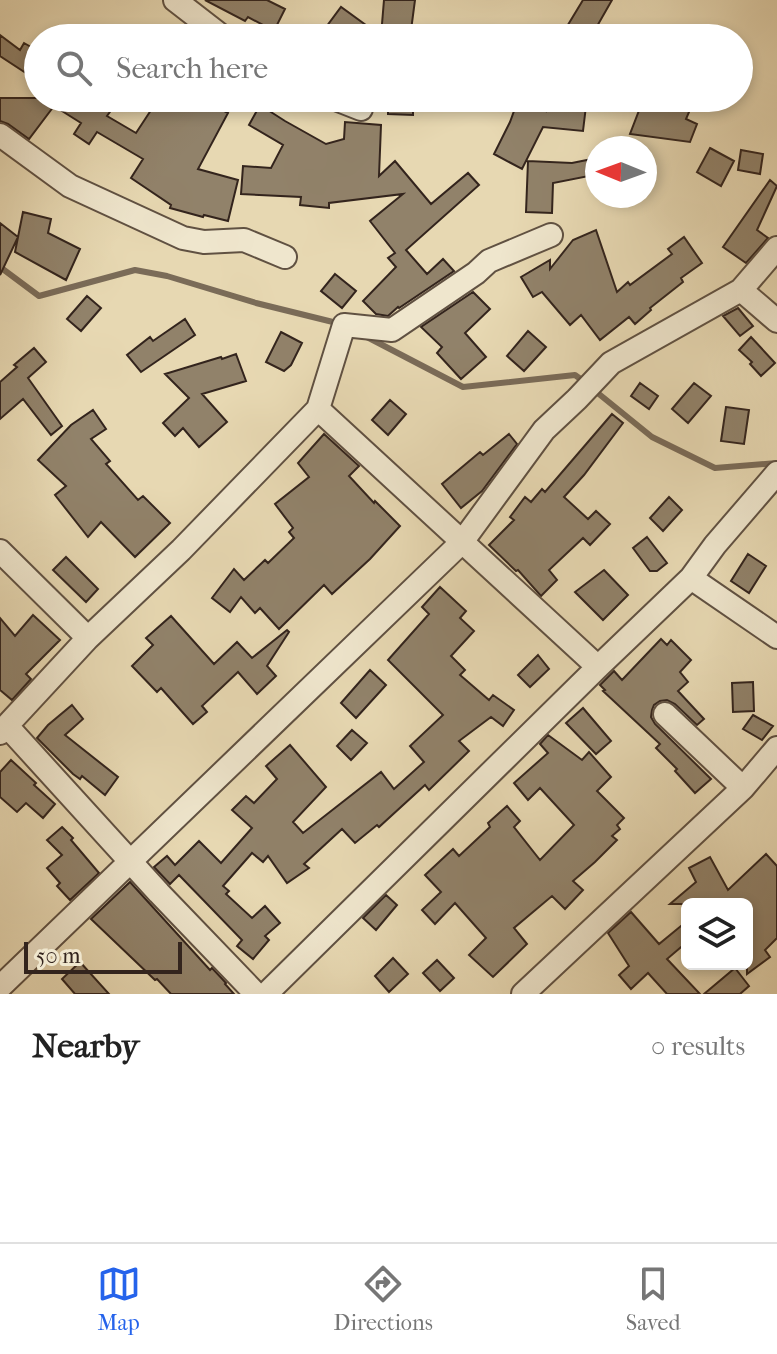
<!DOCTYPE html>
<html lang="en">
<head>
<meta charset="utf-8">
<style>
  :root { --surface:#fff; --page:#f2f2f2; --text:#222; --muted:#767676; --line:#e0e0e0; --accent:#2563eb }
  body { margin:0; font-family:"IM FELL French Canon",serif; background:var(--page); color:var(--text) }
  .controls { position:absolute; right:24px; bottom:24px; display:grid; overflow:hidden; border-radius:12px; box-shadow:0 4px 12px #0003 }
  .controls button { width:72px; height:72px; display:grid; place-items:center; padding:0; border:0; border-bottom:2px solid var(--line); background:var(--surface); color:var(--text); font:40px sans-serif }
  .compass { position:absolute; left:585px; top:136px; width:72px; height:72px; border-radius:50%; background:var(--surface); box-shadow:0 4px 12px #0003; rotate:271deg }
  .scale { position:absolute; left:24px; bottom:20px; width:158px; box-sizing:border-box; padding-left:8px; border:4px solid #33241d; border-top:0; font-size:22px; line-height:28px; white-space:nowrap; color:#33241d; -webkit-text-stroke:6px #efe6cd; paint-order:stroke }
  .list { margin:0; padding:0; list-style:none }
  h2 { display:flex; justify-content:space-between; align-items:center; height:104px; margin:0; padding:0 32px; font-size:34px }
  h2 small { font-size:26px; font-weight:400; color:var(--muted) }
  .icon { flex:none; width:44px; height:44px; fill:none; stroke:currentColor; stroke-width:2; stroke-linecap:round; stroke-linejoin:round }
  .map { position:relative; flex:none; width:777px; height:994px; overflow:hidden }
  .search { position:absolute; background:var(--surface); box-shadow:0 4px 12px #0003; left:24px; right:24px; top:24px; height:88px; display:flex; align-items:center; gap:20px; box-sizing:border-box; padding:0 28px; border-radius:44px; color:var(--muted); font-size:30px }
  .sheet { height:248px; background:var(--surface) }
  nav { display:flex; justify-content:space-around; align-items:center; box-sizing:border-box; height:112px; border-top:2px solid var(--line); background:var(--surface); font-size:22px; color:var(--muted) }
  nav a { display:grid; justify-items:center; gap:4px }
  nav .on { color:var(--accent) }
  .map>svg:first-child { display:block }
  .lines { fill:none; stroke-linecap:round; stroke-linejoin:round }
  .stream { stroke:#7a6b58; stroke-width:6 }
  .building { fill:#91826a; stroke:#33241d; stroke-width:2 }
  .minor-casing { stroke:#605142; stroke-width:26 }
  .minor { stroke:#efe6cd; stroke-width:22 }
</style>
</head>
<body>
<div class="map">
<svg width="777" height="994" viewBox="0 0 777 994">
  <rect width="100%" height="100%" fill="#e7d8b2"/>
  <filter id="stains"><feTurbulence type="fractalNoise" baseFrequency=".0025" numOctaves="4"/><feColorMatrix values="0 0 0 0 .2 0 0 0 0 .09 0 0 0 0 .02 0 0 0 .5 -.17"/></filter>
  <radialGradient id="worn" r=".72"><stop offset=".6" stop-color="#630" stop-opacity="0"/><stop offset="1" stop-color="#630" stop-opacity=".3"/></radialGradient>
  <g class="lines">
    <path class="stream" d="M0 267 39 296 135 270 167 276 256 303 341 324
      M365 336 463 387 575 375 586 383
      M594 390 652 437 715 468 777 463"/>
  </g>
  <path class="building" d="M205 0H267L285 9 274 31 248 17 245 21Z
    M384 0H415L410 38H318L341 7 381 36Z
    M583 0H612L596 28 595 38H560Z
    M0 35 20 50 24 43 38 51V81L0 56Z
    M0 98H97L112 109 107 116 136 133 159 98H200L228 113 198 169 238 180 228 221 204 215 203 217 170 208 171 205 131 178 143 159 97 132 89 144 74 134 81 123 54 106 29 139 8 124 0 121Z
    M388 98H413V115L388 114Z
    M654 98H695L686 119 697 124 690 142 630 134 640 108 648 110Z
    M518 100 546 111 547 102 586 106 583 131 543 127 522 169 494 154 510 122Z
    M260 105 285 121 326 144 344 139 345 122 381 125 379 176 395 161 431 204 468 173 479 185 406 250 427 274 443 259 454 271 399 308 398 307 388 316 376 314 363 301 396 267 388 258 395 253 370 221 403 194 329 203V208L300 205 301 197 241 194 243 166 271 168 283 145 249 125Z
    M710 148 734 161 721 186 697 172Z
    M741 150 763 154 760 174 738 170Z
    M592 159 594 175 553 183 552 213 526 212 528 161 572 163Z
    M770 180 777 186 757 230 768 238 746 263 723 247Z
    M23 212 51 219 48 233 80 249 66 280 15 252Z
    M0 223 18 237 0 275Z
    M596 230 617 292 628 282 630 285 672 254 668 249 684 237 702 263 681 278 683 282 650 308 651 310 635 324 629 317 600 340 581 315 570 325 542 292 533 297 521 277 550 260V269L573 240Z
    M335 274 356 291 342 308 321 291Z
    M473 292 490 309 465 333 486 357 461 379 437 353 442 347 421 327Z
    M87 296 101 308 81 331 67 319Z
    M738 308 753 326 740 336 723 316Z
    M185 319 195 335 141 372 127 355 150 337 153 341Z
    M528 331 546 347 524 371 507 356Z
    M281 332 302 343 291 365 284 371 266 362Z
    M751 337 775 363 761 376 750 364 752 362 739 350Z
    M34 348 46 362 28 378 62 426 51 435 23 399 0 419V382L17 367 14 365Z
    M236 354 246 381 202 394 227 422 199 447 183 428 175 436 163 423 189 398 165 374 221 357 222 359Z
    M640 383 658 396 649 409 631 396Z
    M694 383 711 396 688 423 672 409Z
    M390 400 406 414 388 435 372 420Z
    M726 407 749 410 744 444 721 441Z
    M93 410 106 429 91 439 110 461 106 464 138 500 143 496 170 523 135 557 101 522 88 537 55 495 66 486 38 460 71 425Z
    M612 414 623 423 584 475 564 497 588 519 596 511 610 524 590 545 583 538 549 570 557 580 541 596 518 570 516 571 489 545 514 520 510 517 525 497 531 502 542 489 545 492Z
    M324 434 359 466 349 476 374 503 375 501 400 526 370 559 332 594 324 585 279 629 260 608 255 613 241 597 230 612 212 598 234 569 244 580 265 560 268 563 294 538 289 532 293 528 275 504 309 477 298 463Z
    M509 434 517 444 482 491 461 508 442 484 480 452 483 455Z
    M669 497 682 510 663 531 650 518Z
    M647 537 667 563 657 571H650L633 548Z
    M748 554 766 566 749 593 731 581Z
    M66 557 98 589 86 602 53 570Z
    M604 570 628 595 603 620 575 592Z
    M440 587 466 611 460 618 474 631 451 656 465 670 460 675 489 700 493 695 514 710 503 726 491 717 459 741 469 751 429 790 425 785 379 827 377 825 355 843 342 829 304 864 309 868 287 883 268 856 263 862 252 853 223 886 229 891 226 894 252 918 265 906 280 923 265 936 269 940 253 959 237 946 242 940 179 875 170 884 154 867 167 856 175 865 199 841 221 863 252 828 232 810 246 796 254 803 277 779 266 766 290 745 326 787 293 822 303 833 381 772 394 789 424 762 410 746 443 715 388 660 429 614 422 607Z
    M33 615 60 640 26 674 31 679 12 700 0 690V618L15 636Z
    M171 616 214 664 237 642 252 658 287 630 289 632 267 666 276 676 257 694 238 672 202 706 207 712 193 724 161 688 157 692 132 666 153 645 146 638Z
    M661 639 667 645 671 640 691 660 680 672 688 682 678 691 704 719 697 725 675 704 667 700 660 701 654 705 652 710 651 717 655 724 711 779 695 793 675 771 677 769 656 748 660 744 603 691 605 690 600 685 614 671 622 680Z
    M538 655 549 669 530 687 518 675Z
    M370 670 386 685 356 718 341 703Z
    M753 682 754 711 733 712 732 683Z
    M72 705 83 719 65 735 118 777 105 795 82 776 80 779 73 774 37 738 48 725Z
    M583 708 611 741 596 754 566 723Z
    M753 715 773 726 762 740 743 729Z
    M352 730 367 743 351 760 337 746Z
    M548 735 582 760 589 752 611 777 597 791 624 818 617 825 620 829 612 836 617 840 595 862 573 881 583 890 565 909 552 896 514 928 527 944 493 977 469 955 486 938 455 903 435 924 422 910 441 892 425 875 453 849 459 856 490 827 488 823 507 806 520 821 514 827 540 860 574 825 540 788 528 800 514 783 548 753 540 744Z
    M11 760 36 783 34 785 55 804 43 818 26 803 17 812 0 797V772Z
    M62 827 73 838 71 840 99 873 70 900 57 886 60 883 47 868 62 855 47 840Z
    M766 854 777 866V938L765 950 770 957 747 974V904H670L696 882 689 868 710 857 728 890Z
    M130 882 210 970 212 968 226 983 225 984 234 994H171L157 979 155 980 91 919Z
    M386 895 397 905 376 930 363 918Z
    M631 912 659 944 687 921V942L667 959 700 994H667L648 973 631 989 619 975 629 966 608 933Z
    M393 958 408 974 389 992 375 976Z
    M437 960 454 978 440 991 423 973Z
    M80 962 109 994H75L62 979Z
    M735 968 749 986 740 994H704Z"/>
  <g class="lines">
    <defs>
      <path id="minor" d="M175 0 224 38
        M333 98 361 109
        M0 135 70 186 183 238 204 242 244 240 285 257
        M741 290 777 321
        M318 409 598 667
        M0 551 88 638
        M691 578 777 637
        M665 714 743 788
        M7 726 159 893 256 994
        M0 733 88 638 181 550 318 409 344 325 392 330 476 273 489 261 551 235
        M0 987 462 542 544 430 577 399 611 363 741 290 777 248
        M266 994 598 667 691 578 715 545 777 473
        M523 994 743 788 777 748"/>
    </defs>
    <use href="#minor" class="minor-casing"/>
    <use href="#minor" class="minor"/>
  </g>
  <rect width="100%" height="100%" filter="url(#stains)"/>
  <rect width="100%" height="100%" fill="url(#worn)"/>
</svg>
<div class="controls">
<button><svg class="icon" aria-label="layers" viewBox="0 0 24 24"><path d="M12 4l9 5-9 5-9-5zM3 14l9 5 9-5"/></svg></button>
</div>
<svg class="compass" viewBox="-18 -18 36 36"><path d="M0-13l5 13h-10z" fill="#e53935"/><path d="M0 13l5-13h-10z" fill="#767676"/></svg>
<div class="scale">50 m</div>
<div class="search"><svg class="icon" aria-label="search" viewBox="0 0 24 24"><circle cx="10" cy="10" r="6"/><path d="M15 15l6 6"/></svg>Search here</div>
</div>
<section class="sheet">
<h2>Nearby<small>0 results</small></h2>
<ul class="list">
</ul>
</section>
<nav>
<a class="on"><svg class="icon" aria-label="map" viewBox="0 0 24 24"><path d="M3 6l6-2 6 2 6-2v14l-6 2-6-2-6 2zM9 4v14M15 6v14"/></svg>Map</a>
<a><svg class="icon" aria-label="directions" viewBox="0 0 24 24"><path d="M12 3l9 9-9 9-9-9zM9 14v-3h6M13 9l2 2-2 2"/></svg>Directions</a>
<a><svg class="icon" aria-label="saved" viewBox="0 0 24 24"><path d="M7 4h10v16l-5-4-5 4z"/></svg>Saved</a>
</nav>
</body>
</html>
